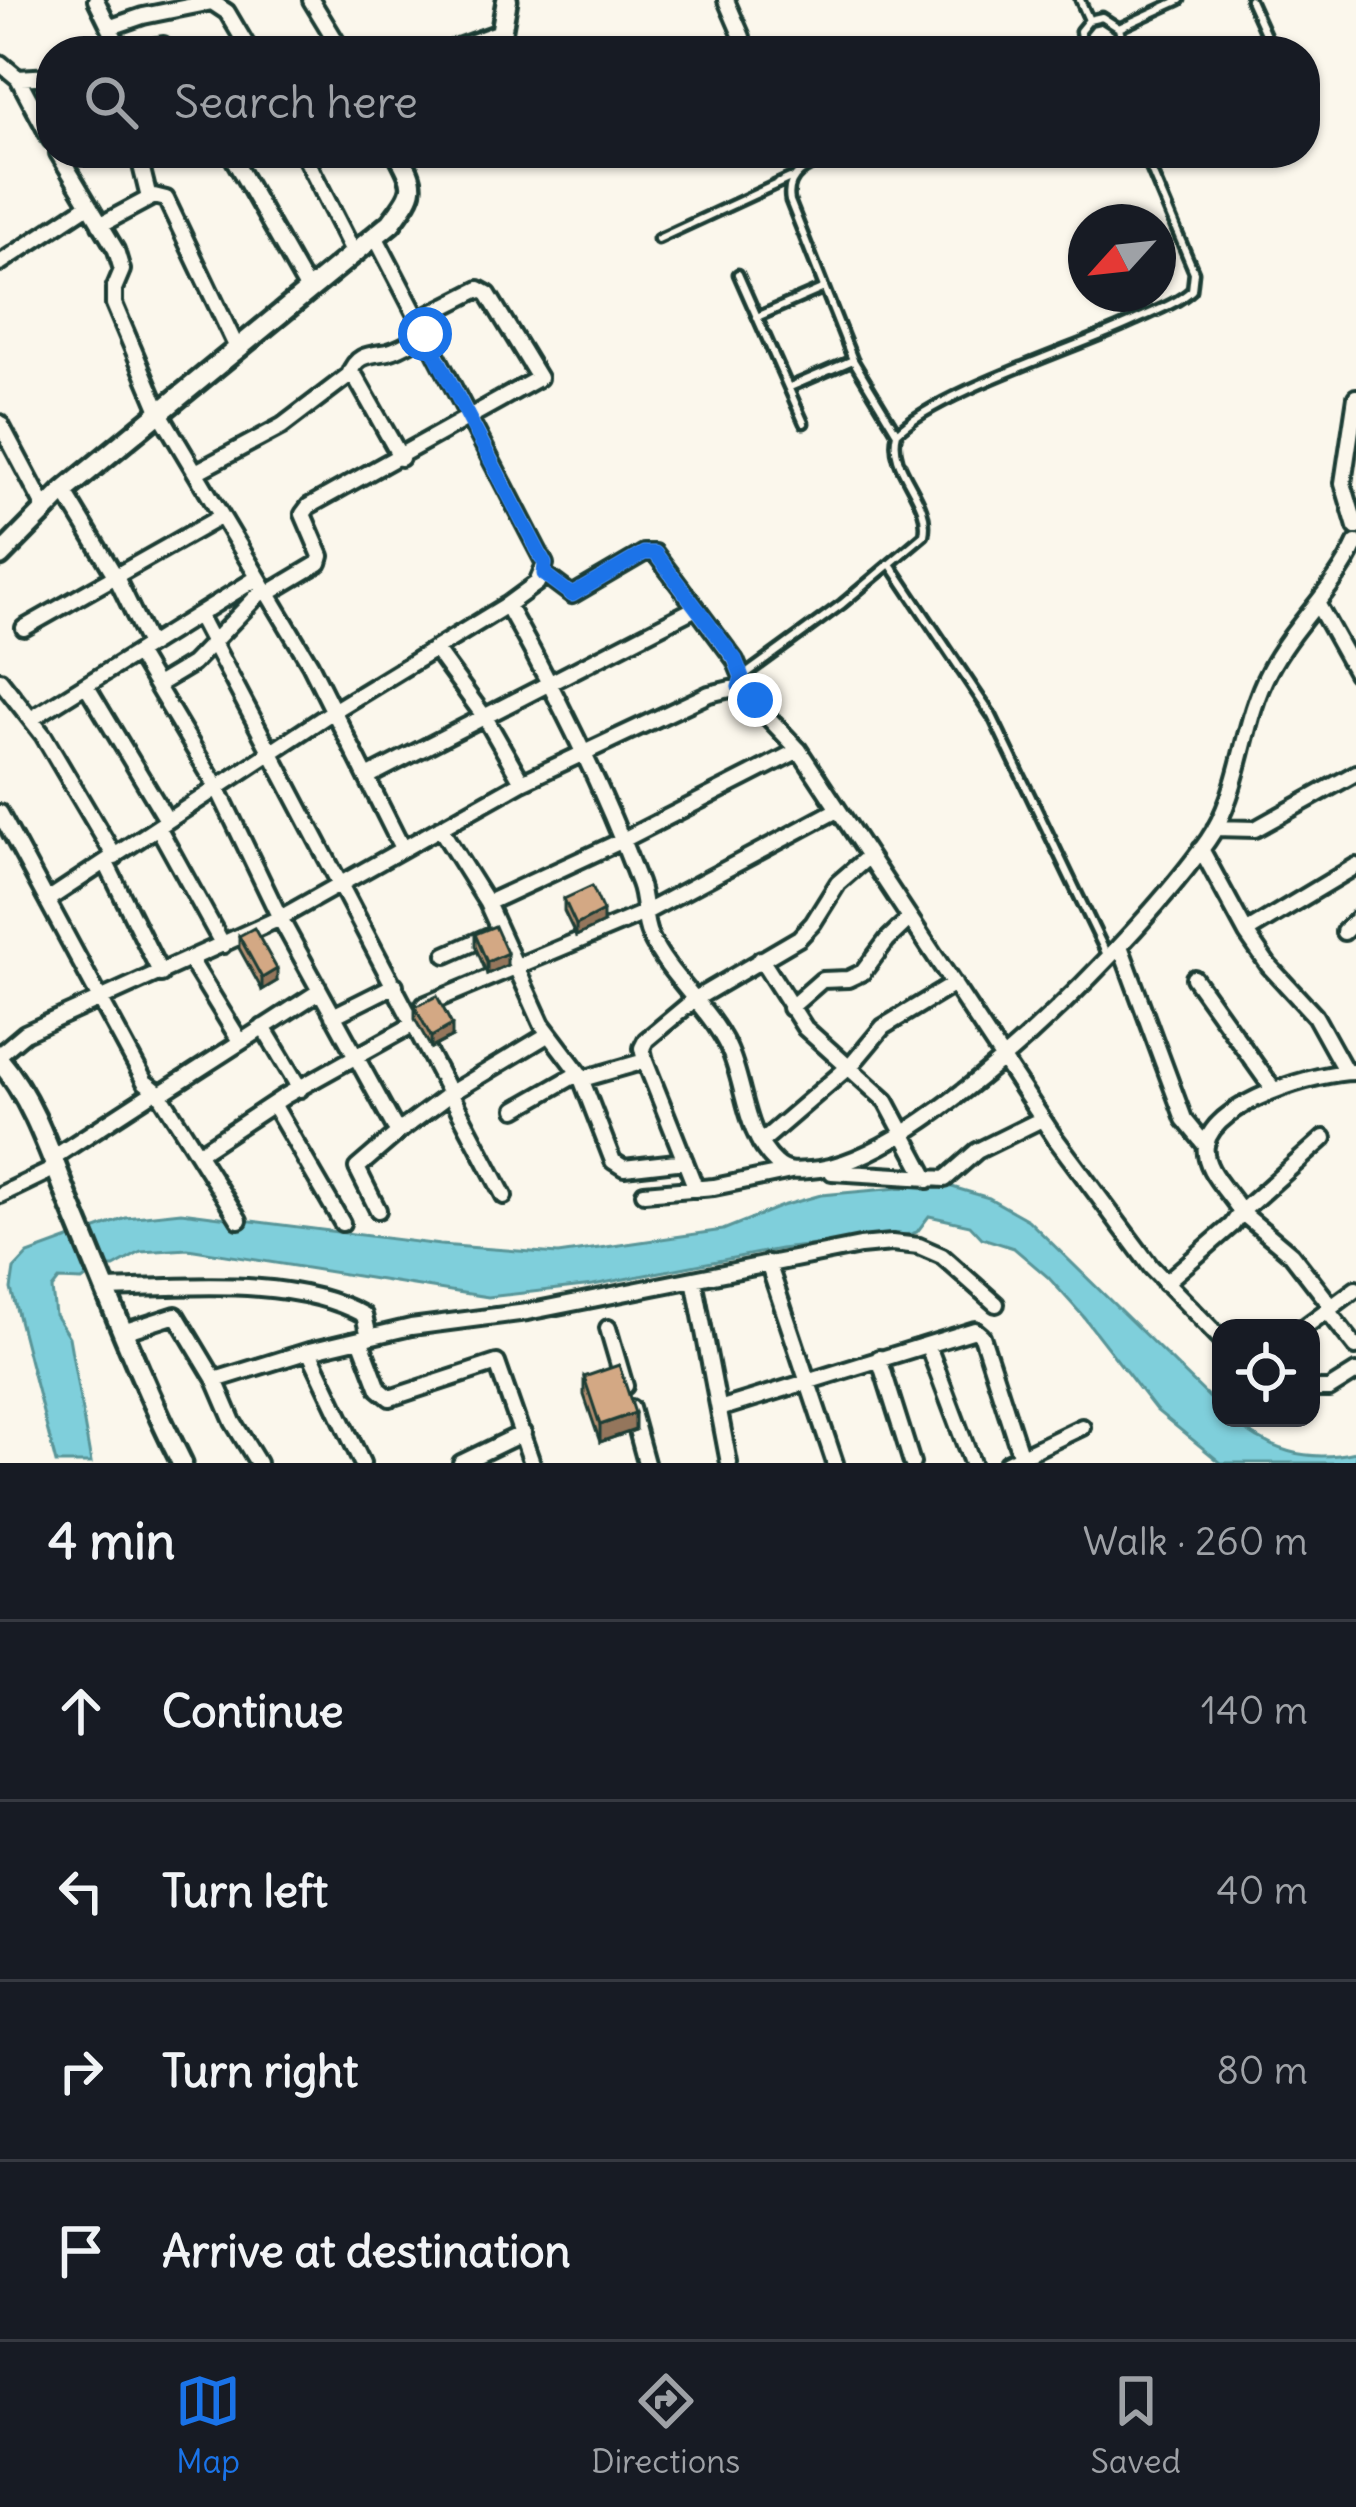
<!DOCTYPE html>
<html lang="en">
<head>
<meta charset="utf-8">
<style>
  :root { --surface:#171b24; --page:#242831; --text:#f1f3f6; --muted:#9ea1a6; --line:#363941; --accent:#1a73e8 }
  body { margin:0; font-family:Delius,sans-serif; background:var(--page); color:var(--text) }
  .controls { position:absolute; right:36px; bottom:36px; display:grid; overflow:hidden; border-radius:24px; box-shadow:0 3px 9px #0004 }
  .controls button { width:108px; height:108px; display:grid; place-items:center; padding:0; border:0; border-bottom:3px solid var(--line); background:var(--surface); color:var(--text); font:60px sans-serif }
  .compass { position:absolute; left:1068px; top:204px; width:108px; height:108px; border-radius:50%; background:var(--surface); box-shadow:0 3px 9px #0004; rotate:243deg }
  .stop { position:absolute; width:36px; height:36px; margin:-27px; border:9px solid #1a73e8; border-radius:50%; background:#fff }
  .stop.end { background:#1a73e8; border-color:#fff; box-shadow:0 3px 12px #0008 }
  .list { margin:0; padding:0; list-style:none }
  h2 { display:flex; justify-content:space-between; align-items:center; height:156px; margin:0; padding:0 48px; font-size:51px }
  h2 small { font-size:39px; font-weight:400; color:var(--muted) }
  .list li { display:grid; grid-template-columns:78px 1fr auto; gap:36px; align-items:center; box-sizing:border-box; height:180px; padding:0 48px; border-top:3px solid var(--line) }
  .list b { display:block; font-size:45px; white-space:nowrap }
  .list em { font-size:39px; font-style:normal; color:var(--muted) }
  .icon { flex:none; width:66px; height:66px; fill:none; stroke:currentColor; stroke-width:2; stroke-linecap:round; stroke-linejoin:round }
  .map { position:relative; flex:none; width:1356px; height:1463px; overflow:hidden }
  .search { position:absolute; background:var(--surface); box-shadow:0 3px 9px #0004; left:36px; right:36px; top:36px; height:132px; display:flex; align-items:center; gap:30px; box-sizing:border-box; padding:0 42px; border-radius:48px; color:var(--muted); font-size:45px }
  .sheet { height:876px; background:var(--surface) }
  nav { display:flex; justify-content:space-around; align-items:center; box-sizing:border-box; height:168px; border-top:3px solid var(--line); background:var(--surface); font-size:33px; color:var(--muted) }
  nav a { display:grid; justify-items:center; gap:6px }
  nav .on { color:var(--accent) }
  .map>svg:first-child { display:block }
  .water { fill:#7fcfdb; stroke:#599598; stroke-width:3 }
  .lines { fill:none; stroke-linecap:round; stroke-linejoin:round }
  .lane-casing { stroke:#1f3d34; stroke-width:15 }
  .street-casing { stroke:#1f3d34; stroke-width:22 }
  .secondary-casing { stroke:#1f3d34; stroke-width:27 }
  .lane { stroke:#fbf7ec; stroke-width:6 }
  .street { stroke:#fbf7ec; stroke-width:14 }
  .secondary { stroke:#fbf7ec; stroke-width:18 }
  .wall { fill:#b59072; stroke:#1f3d34; stroke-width:3 }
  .shaded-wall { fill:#94765c; stroke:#1f3d34; stroke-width:3 }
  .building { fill:#d3a884; stroke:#1f3d34; stroke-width:3 }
  .route { stroke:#1a73e8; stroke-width:15 }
</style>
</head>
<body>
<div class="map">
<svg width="1356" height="1463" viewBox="0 0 1356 1463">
  <rect width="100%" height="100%" fill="#fbf7ec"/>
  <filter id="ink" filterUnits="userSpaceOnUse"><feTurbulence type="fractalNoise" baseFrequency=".00833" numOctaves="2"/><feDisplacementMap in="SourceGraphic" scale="24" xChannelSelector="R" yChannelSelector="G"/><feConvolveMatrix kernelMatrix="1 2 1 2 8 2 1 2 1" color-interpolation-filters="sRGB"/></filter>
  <g filter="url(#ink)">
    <path class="water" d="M942 1184 989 1198 1028 1220 1221 1409V1418H1230C1269 1451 1306 1463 1356 1452V1463H1221L1156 1410 1083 1316 1048 1277 1014 1248 982 1238 970 1225 929 1216 917 1232 911 1234 780 1249 593 1285 488 1297 188 1249 141 1252 114 1267H101L82 1281 59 1280 52 1289 55 1315 69 1337 91 1463H56L11 1289 14 1269 28 1254 126 1218 181 1212 440 1245 558 1254 723 1230 782 1206 821 1195Z"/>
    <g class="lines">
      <defs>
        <path id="lane" d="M1080 0 1089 20
          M1250 0 1273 51
          M1119 28 1180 0
          M1083 51 1080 31 1089 20 1102 17 1119 28 1122 41 1117 51
          M840 153C817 163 784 170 790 201L853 360 897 433
          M658 239 790 178
          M738 274 804 423
          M757 317 824 288
          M790 387 853 360
          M890 564 992 716 1107 955
          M742 677 842 604 924 535C932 498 887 470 897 433 935 393 1077 348 1134 321 1153 312 1177 304 1192 290L1194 272 1144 153"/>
        <path id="street" d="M96 0 121 51
          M311 0 342 51
          M726 0 742 37
          M111 27 143 16 212 2 227 12 250 51
          M131 51 163 45 169 51
          M0 63 18 78 51 76
          M18 78 51 140
          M58 153 116 250 122 270 114 289V304L160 413 310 664 402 848
          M138 153 149 198
          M230 153 308 290
          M303 153 355 255
          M100 225 154 196 166 199 237 348
          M375 236 545 564 537 583 507 605C557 694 603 788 639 883 646 901 642 918 650 936 669 977 708 1006 728 1047 746 1085 743 1132 776 1163 786 1173 797 1171 810 1170 922 1164 1144 932 1208 840 1241 793 1241 723 1269 671 1293 625 1335 590 1356 543
          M0 263 87 206
          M349 375C356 354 369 355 388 352 401 349 414 340 425 334
          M1356 397 1343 483 1356 527
          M0 423 46 510
          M196 472 282 426 349 375 356 378 401 458
          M64 491 116 577 149 645
          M544 574 572 595 644 553H655L735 660 742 677 739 687
          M267 594 319 563 321 556 303 514 309 506 539 378 488 294 479 289 418 320
          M1317 603 1356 673
          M199 616 504 1196
          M24 628 220 517
          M435 649 486 719 522 782
          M137 653 218 789 280 918 394 1126 401 1130 451 1093 549 1034
          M0 680 43 735 115 857
          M86 685 167 820
          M157 685 192 664 264 589
          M31 719 257 578
          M367 777 696 608
          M0 813 145 1082 160 1094 320 991
          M158 827 223 945
          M440 828 487 903 542 1024 579 1073 613 1161 624 1168 685 1161
          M1215 828 1255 829 1356 773
          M1201 849 1247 934 1269 966 1315 1016 1346 1072
          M106 863 161 974
          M49 899 335 710 507 605
          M487 903 621 841 799 750
          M1246 932 1356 866
          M1344 932 1356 920
          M1120 946 1184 1119 1206 1146
          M446 955 491 935
          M761 959 805 1028 886 1101 928 1180
          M191 961 240 1041
          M1194 978 1273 1089
          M424 1005 642 914 837 810
          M790 1008 822 980 848 979 863 972 887 940 910 918
          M333 1016 395 985
          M263 1027 300 1089
          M0 1054 25 1033 280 918 522 782 709 694 739 687 799 750 1055 1138 1151 1267 1221 1339
          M582 1079 645 1061
          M160 1094 239 1220
          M273 1104 342 1223
          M516 1109 579 1073
          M1324 1138 1241 1212 1291 1254 1332 1307
          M760 1143 853 1063 883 1027 954 984
          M199 1153 285 1096 414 1024
          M51 1159 154 1092
          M832 1172 945 1179 977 1151 1042 1119
          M696 1189 645 1061 642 1048 646 1040 695 999 799 938 813 923 838 883 868 857
          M644 1193 714 1187 791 1171
          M0 1195 56 1168
          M378 1210 357 1168 401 1130
          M768 1263 835 1463
          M694 1279 729 1463
          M1165 1283 1232 1225 1241 1212C1230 1192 1202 1170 1206 1145 1214 1102 1320 1071 1356 1072
          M108 1289C184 1287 295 1276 364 1315L369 1337
          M1327 1310 1356 1347
          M608 1328 625 1386
          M1303 1328 1356 1289
          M123 1332 176 1315 215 1380 309 1351 411 1327 527 1312 860 1246 892 1243 919 1246 942 1256 996 1304
          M360 1339 379 1389 390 1398 497 1363 532 1463
          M928 1346 972 1463
          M309 1351 362 1463
          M879 1358 912 1463
          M215 1380 233 1422 258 1463
          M1311 1389H1329L1356 1372
          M631 1408 646 1463
          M719 1409 975 1330 982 1336 1021 1457
          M461 1463 523 1433
          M1007 1463 1082 1427"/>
        <path id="secondary" d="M454 51 501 34 507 0
          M0 556 64 491 391 223C415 190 418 189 398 153
          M0 1061C32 1098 51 1155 69 1201 106 1289 139 1378 182 1463"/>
      </defs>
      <use href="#lane" class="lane-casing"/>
      <use href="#street" class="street-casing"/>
      <use href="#secondary" class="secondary-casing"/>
      <use href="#lane" class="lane"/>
      <use href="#street" class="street"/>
      <use href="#secondary" class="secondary"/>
    </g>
    <path class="wall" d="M564 899 603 923 576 936 564 911Z
      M475 934 507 965 487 974 475 946Z
      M239 936 277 981 262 990 239 948Z
      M415 1007 452 1037 431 1048 415 1019Z
      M584 1377 635 1430 600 1442 584 1395Z"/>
    <path class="shaded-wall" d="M603 911V923L576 936V925Z
      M507 953V965L487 974V962Z
      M277 969V981L262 990V978Z
      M452 1025V1037L431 1048V1037Z
      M635 1413V1430L600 1442V1425Z"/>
    <path class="building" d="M592 886 603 911 576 925 564 899Z
      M495 926 507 953 487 962 475 934Z
      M254 928 277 969 262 978 239 936Z
      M437 996 452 1025 431 1037 415 1007Z
      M619 1365 635 1413 600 1425 584 1377Z"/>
  </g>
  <g class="lines" filter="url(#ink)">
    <path class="route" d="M425 334 545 564 544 574 572 595 644 553H655L735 659 742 677 739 687 755 700"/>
  </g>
</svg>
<div class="controls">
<button><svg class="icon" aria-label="locate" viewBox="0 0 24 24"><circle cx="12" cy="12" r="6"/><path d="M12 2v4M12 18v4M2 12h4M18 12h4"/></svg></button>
</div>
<svg class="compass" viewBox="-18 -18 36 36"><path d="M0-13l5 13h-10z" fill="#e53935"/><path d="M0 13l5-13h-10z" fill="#9ea1a6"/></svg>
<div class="stop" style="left:425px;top:334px"></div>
<div class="stop end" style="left:755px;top:700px"></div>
<div class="search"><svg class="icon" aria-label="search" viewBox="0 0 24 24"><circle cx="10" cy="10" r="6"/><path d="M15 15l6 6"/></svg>Search here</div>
</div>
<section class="sheet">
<h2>4 min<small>Walk · 260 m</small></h2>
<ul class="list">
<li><svg class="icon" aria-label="ahead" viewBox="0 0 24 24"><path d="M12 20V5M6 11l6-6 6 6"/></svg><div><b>Continue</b></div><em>140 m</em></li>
<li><svg class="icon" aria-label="left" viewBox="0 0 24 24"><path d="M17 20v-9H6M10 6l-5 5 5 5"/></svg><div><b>Turn left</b></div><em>40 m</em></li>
<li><svg class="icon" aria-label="right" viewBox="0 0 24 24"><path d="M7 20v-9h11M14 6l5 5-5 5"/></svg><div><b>Turn right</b></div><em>80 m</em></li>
<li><svg class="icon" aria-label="arrive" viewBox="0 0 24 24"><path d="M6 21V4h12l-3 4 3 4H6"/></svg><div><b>Arrive at destination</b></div></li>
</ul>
</section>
<nav>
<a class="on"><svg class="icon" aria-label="map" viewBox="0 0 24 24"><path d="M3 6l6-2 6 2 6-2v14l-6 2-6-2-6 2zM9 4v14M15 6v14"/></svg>Map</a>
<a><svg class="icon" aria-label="directions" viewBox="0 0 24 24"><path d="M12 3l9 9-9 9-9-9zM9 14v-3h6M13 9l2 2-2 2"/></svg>Directions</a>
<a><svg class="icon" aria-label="saved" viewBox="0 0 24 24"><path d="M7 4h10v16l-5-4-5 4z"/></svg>Saved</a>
</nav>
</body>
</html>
